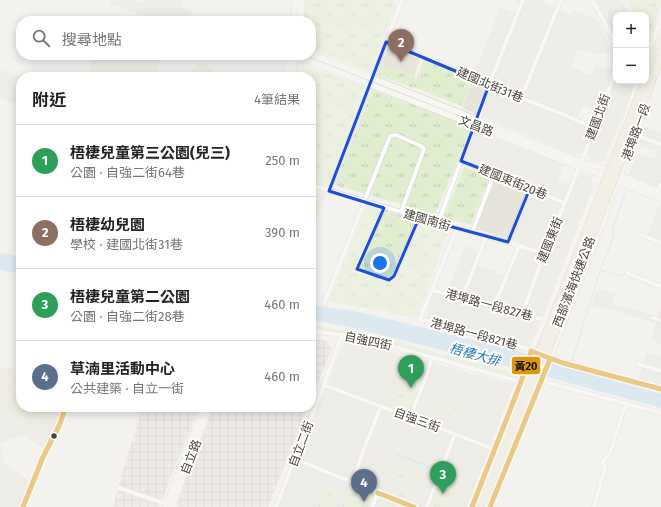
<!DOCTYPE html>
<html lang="zh-TW">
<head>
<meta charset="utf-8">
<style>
  :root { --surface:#fff; --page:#f2f2f2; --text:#222; --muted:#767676; --line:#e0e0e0; --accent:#b45309 }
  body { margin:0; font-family:"Fira Sans","Noto Sans TC",sans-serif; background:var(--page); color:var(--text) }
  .controls { position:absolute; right:12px; top:12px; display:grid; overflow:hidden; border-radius:8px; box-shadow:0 2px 10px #0003 }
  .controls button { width:36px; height:36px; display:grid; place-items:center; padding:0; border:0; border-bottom:1px solid var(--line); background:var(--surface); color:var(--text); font:20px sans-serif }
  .you { position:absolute; left:380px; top:263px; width:14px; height:14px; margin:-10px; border:3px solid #fff; border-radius:50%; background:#1a73e8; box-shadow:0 0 0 6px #1a73e833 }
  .badge { display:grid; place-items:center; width:26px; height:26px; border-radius:50%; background:var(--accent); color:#fff; font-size:13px; font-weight:700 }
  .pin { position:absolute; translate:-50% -33px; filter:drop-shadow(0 1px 2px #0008) }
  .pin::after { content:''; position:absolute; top:21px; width:14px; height:12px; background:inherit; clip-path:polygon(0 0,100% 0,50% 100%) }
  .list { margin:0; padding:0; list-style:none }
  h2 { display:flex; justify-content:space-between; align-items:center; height:52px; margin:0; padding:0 16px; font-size:17px }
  h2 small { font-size:13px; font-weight:400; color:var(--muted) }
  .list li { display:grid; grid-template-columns:26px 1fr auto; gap:12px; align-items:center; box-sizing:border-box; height:72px; padding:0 16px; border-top:1px solid var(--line) }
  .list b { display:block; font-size:15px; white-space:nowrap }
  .list p { margin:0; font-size:13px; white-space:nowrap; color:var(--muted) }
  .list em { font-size:13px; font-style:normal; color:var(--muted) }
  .icon { flex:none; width:22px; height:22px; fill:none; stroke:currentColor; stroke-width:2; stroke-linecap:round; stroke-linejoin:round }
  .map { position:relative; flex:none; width:661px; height:507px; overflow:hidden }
  .search { position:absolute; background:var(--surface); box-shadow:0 2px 10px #0003; left:16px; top:16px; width:300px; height:44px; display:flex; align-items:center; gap:10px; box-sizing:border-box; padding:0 14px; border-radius:16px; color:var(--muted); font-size:15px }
  .panel { position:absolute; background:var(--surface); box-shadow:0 2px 10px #0003; left:16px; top:72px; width:300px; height:340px; border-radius:16px }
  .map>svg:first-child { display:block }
  .residential { fill:#e7e4dc }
  .industrial { fill:url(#industrial-grid) }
  .education { fill:#eae5da }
  .grass { fill:url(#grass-tufts) }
  .garden { fill:#e1eecf }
  .parking { fill:#e6e3df }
  .water { fill:#c0ddf1 }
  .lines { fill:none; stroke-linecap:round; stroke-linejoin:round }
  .stream { stroke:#c0ddf1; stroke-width:1 }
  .street-casing { stroke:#d2d0cb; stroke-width:5 }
  .secondary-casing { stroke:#d3cfc5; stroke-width:7 }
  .primary-casing { stroke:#d6cebb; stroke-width:8 }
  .highway-casing { stroke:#ccbfa9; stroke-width:9 }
  .street { stroke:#fdfdfc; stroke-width:4 }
  .secondary { stroke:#f7f6f1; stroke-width:6 }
  .primary { stroke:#f2efe6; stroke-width:7 }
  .highway { stroke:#ede8db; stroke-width:8 }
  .highway-bridge-casing { stroke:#ccbfa9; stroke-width:9; stroke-linecap:butt }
  .highway-bridge { stroke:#ede8db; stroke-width:8 }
  .bus-1-casing { stroke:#fff; stroke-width:8 }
  .bus-1 { stroke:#dd9709; stroke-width:5 }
  .marked { fill:none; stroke:#1d4ed8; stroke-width:3; stroke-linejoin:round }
  .bus-dot { fill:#4b4439; stroke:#fff; stroke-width:1.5 }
  .labels { text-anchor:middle; stroke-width:4; stroke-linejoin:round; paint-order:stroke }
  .street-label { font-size:12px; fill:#4b4439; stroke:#fff }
  .water-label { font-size:13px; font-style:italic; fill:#2e7ab2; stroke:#fff }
  .line-badge { stroke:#fff; stroke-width:1.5 }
  .pale-badge-label { font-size:11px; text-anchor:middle; font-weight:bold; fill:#111 }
</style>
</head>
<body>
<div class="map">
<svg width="661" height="507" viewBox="0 0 661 507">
  <defs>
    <pattern id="industrial-grid" width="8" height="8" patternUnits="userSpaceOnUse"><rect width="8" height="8" fill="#e6e2de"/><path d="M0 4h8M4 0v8" fill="none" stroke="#c7c3bf"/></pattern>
    <pattern id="grass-tufts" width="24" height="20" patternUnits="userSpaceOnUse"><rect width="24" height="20" fill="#e1eecf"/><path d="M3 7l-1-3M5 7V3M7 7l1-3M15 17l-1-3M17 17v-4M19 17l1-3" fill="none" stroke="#c3cdb2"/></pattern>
  </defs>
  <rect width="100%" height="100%" fill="#f4f2ee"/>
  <path class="residential" d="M111 0H134L144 3V0H183L180 5 192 13 189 21H154V20L110 4Z
    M512 0H543L542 2 571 15 573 10 598 20 606 38 610 52 598 54 578 49 571 67 591 75 596 64 612 70 610 79 597 111 583 105 575 122 591 129 582 152 574 155 462 108 500 7 515 13 519 3Z
    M596 0H620L627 15H616V48L614 36 605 17 603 14Z
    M138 55H161L157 69 165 73 164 77H87L90 63 93 57 128 56Z
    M203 61 217 74V77H183Z
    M0 70 21 77V105L0 98Z
    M616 76V81H635L621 120 604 160 597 162 589 158 588 152 609 98Z
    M642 126 661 132V188L628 175 637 153 655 159 658 152 636 144Z
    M476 131 564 164 558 181 573 187 577 178 583 174 592 178 593 185 541 317 529 346 426 318 431 297 437 288 447 291 466 245 482 254 478 265 507 276 520 242 476 229 497 174 463 161 474 133Z
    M660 203 661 204V240L647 235Z
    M597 289 616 293 612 303 657 316 661 308V344L652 341 655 323 615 311 591 306Z
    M345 341 514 384 467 507H278Z
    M646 353 661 356V386L638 380Z
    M0 367 21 370V374L19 372 0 386Z
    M0 389 27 428 49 413 44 407H64L54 432 44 449 23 435 0 443Z
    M0 444 2 455 6 465 30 481 21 505 22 507H0Z"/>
  <path class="industrial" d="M311 338 327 341 331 347V351L311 398Z
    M143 407H199L159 507H113L123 470Z
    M213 407H308L268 507H180L177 503 180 490Z"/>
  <path class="education" d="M388 47 420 59 414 77 381 64Z
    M311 190 326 195 311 236Z
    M20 372 21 374V407H44L49 413 27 428 0 389V386Z"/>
  <path class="grass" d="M305 0H391L397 3 369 72 311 48V21H303Z
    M630 0H661V6L647 40 646 37V15H637Z
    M424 58 472 79 462 106 413 87Z
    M381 64 416 78 412 88 378 75Z
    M309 67 361 85 364 88 328 184 324 186 311 182V77H297L298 73Z
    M372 90 472 127 435 214 335 185Z
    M464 167 490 176 471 225 443 218Z
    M367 205 449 229 417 318 329 301Z
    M311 325 348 331 395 341 520 375 517 380 347 337 311 332Z
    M405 374 425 380 410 417 391 410Z
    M439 404 452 408 449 417 435 412Z
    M396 469 405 473 400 485 392 481Z
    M440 474 459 482 449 507H427Z
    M352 482 378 493 372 507H342Z
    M402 486 410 488 406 500 398 497Z
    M327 487 338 491 331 507H318Z"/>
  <path class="garden" d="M311 201C319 206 319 213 316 222L311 225V226C311 221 315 217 315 212 314 207 311 207 311 201Z
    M18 386 21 390V407H29L21 413 26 420 29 421C38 418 33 412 29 407H33L41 417 38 419 37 418C27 435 13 409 8 400 7 394 10 390 17 389L16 388Z"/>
  <path class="parking" d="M366 444 391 454 387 466 361 457Z"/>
  <path class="water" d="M0 253 21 257V274L0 270Z
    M311 305 354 311 385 318 524 353 571 369 661 394V408L525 371 349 327 311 320Z
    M396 453 430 466 429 468 395 455Z"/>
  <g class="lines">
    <path class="stream" d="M601 271 623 276
      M571 364 600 271 613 238V228L625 193
      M594 369 632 379"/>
    <defs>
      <path id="street" d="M386 42 422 56 521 98 557 112 595 128
        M521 98 561 0
        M635 135 661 144
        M461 161 565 203
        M311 185 472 233 508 242 544 254
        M329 191 372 79 402 0
        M658 191 661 184
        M384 208 357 265V269L359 272 389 280H391L394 276 419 218
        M438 223 461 161 478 120 489 85 523 0
        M457 228 432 290 420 319 526 348 531 351 540 355
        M472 233 494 174
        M642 235 661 243
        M508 242 530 188
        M627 273 661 287
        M432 290 545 320
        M462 298 486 237
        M324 304 390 136 396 135 421 146 424 149 401 212
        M494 306 519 246
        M522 314 544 254 595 128 613 79 615 55 613 39 604 21 592 0
        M653 318 661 321
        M311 331 342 335 394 347 522 382
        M548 358 563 363 661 389
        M638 364 661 371
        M541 381 661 413
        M324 385 497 450
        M410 417 425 380 432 357
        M295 459 414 507
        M352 482 366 444 381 406
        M119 488 175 507
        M276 507 324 385 342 335
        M372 507 378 493
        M427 507 455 434
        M594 507 605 468 603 462 604 459 609 456 626 403"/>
      <path id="secondary" d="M293 21 296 0
        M300 21 302 0
        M311 54 478 120 532 143 582 162 608 170 661 193
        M290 57H296L307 60 492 132 579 167 606 176 661 199
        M646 58 661 19
        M286 77 290 55
        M292 77 296 55
        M622 131 638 81
        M520 433 539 388 557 339 605 217 610 199 620 175 649 98
        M166 507 204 407
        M172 507 210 407
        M472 507 521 382 531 351 545 320 592 198 599 190 601 186"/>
      <path id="primary" d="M625 0 631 15
        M646 48 648 52"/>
      <path id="highway" d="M646 78 661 39"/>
    </defs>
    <use href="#street" class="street-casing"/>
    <use href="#secondary" class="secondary-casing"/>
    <use href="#primary" class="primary-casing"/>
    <use href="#highway" class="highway-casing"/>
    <use href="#street" class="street"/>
    <use href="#secondary" class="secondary"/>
    <use href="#primary" class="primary"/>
    <use href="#highway" class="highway"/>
    <defs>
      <path id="highway-bridge" d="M479 507 645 81
        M487 507 661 56"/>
    </defs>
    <use href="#highway-bridge" class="highway-bridge-casing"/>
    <use href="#highway-bridge" class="highway-bridge"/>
    <defs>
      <path id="bus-1" d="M378 493 414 507
        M23 507 43 457 59 426 66 407
        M472 507 521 382 531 351 563 363 661 389
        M490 507 550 359"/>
    </defs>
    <use href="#bus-1" class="bus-1-casing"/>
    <use href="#bus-1" class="bus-1"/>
  </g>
  <path d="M0 0H661V507H0ZM386 42 489 85 461 161 530 188 508 242 419 218 394 276 389 280 357 269 384 208 329 191Z" fill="#f4f2ee" fill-opacity=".55" fill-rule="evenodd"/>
  <path class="marked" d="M386 42 489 85 461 161 530 188 508 242 419 218 394 276 389 280 357 269 384 208 329 191Z"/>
  <circle class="bus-dot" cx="54" cy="436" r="3.5"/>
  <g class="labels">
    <g class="street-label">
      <text transform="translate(490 85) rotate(23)" y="4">建國北街31巷</text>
      <text transform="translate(598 117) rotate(-70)" y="4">建國北街</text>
      <text transform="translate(476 126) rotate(21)" y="4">文昌路</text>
      <text transform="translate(636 132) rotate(-70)" y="4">港埠路一段</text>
      <text transform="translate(513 182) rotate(22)" y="4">建國東街20巷</text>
      <text transform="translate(427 220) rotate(16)" y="4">建國南街</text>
      <text transform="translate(550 240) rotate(-68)" y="4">建國東街</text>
      <text transform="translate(574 282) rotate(-69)" y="4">西部濱海快速公路</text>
      <text transform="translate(489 305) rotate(15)" y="4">港埠路一段827巷</text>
      <text transform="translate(474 334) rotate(15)" y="4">港埠路一段821巷</text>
      <text transform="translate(368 341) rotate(12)" y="4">自強四街</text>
      <text transform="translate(417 420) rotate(20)" y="4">自強三街</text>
      <text transform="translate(301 444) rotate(-69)" y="4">自立二街</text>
      <text transform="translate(191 457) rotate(-69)" y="4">自立路</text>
    </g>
    <g class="water-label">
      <text transform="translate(475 354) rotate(15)" y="5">梧棲大排</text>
    </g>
  </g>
  <rect class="line-badge" x="511" y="356" width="30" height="19" rx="4" fill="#dd9709"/>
  <g class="pale-badge-label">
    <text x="526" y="370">黃20</text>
  </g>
</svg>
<div class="controls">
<button>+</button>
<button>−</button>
</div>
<div class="you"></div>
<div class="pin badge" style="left:411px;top:388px;background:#2e9e5b">1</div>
<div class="pin badge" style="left:401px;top:62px;background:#8d6e63">2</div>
<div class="pin badge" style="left:443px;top:494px;background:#2e9e5b">3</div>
<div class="pin badge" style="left:364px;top:502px;background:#5c6f8a">4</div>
<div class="search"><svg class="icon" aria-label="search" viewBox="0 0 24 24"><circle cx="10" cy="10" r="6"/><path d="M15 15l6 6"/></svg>搜尋地點</div>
<section class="panel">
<h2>附近<small>4筆結果</small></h2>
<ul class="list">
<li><span class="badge" style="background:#2e9e5b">1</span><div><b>梧棲兒童第三公園(兒三)</b><p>公園 · 自強二街64巷</p></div><em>250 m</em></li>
<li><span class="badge" style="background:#8d6e63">2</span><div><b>梧棲幼兒園</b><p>學校 · 建國北街31巷</p></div><em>390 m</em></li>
<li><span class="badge" style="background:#2e9e5b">3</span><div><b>梧棲兒童第二公園</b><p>公園 · 自強二街28巷</p></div><em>460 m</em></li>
<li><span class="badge" style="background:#5c6f8a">4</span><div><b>草湳里活動中心</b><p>公共建築 · 自立一街</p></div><em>460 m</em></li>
</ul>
</section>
</div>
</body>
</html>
